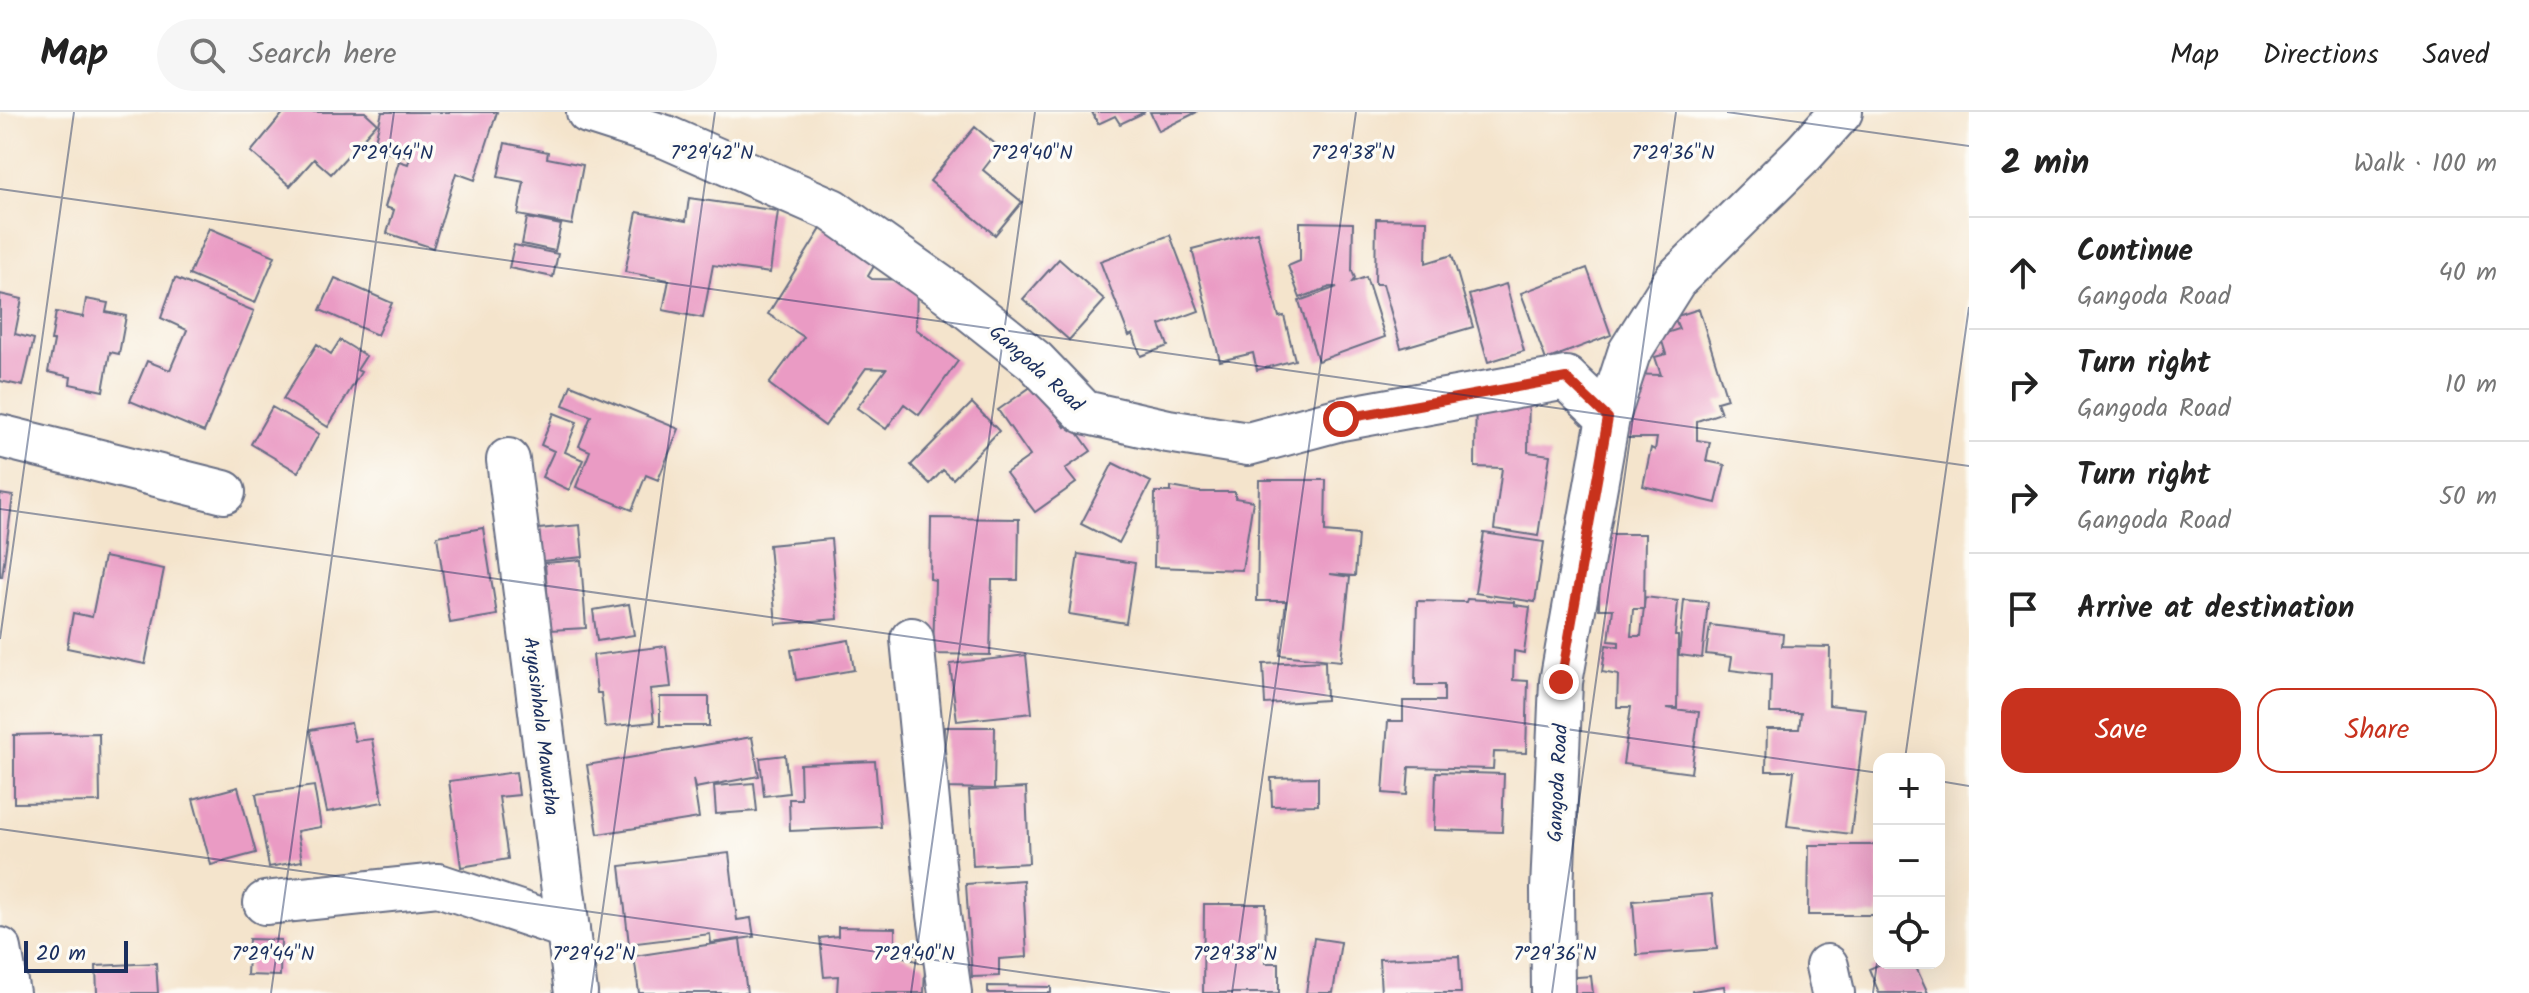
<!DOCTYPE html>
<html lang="en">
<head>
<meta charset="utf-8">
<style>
  :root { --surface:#fff; --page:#f6f6f6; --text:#222; --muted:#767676; --line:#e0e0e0; --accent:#c8321e }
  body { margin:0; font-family:Kalam,sans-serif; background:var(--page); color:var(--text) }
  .controls { position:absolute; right:24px; bottom:24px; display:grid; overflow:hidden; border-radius:16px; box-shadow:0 8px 32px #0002 }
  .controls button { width:72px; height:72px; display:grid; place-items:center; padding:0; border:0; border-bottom:2px solid var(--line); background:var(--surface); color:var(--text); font:40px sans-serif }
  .scale { position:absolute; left:24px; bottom:20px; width:104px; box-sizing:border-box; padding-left:8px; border:4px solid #1b2f5e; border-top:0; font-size:22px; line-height:28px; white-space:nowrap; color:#1b2f5e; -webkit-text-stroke:6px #fdfcf7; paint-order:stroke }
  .stop { position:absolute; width:24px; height:24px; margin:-18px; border:6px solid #c8321e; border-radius:50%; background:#fff }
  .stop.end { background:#c8321e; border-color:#fff; box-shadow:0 2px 8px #0008 }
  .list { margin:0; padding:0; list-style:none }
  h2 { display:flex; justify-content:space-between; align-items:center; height:104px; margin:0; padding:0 32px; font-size:34px }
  h2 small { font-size:26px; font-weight:400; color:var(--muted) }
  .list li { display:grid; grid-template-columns:52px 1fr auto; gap:24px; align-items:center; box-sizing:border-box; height:112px; padding:0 32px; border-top:2px solid var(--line) }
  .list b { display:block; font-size:30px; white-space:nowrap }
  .list p { margin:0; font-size:26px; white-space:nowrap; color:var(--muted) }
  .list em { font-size:26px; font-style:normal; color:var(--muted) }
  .actions { display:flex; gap:16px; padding:24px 32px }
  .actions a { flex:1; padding:18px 0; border:2px solid var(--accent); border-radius:24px; text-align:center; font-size:28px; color:var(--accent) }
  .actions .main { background:var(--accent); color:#fff }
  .icon { flex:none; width:44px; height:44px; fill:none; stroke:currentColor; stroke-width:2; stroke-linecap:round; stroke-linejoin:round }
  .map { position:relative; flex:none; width:1969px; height:881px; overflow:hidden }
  header { display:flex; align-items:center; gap:48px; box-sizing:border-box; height:112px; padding:0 40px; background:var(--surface); border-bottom:2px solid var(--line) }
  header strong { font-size:38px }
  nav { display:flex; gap:44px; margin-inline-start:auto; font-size:28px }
  .search { width:560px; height:72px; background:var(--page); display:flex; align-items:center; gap:20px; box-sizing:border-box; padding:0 28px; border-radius:44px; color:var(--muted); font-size:30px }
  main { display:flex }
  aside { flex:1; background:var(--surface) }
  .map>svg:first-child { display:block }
  .building { fill:#ea9bc4 }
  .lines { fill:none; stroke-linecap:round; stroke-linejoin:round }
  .minor-casing { stroke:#676e84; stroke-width:46 }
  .minor { stroke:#fff; stroke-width:42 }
  .route { stroke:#c8321e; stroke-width:10 }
  .ticks { fill:none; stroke:#1b2f5e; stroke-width:2; stroke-opacity:0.45 }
  .labels { text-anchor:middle; stroke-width:7; stroke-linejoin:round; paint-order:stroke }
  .street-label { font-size:20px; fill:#1b2f5e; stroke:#fdfcf7 }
  .ticks-label { font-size:20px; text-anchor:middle; fill:#1b2f5e; stroke:#fdfcf7; stroke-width:7; stroke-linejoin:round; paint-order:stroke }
</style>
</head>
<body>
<header>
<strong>Map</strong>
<div class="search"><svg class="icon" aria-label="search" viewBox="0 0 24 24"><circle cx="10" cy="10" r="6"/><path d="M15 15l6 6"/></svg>Search here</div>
<nav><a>Map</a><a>Directions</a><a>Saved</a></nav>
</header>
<main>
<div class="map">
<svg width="1969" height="881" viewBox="0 0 1969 881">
  <rect width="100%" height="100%" fill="#fdfcf7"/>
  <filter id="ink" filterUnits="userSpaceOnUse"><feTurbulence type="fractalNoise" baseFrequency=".0125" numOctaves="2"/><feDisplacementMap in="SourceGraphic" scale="16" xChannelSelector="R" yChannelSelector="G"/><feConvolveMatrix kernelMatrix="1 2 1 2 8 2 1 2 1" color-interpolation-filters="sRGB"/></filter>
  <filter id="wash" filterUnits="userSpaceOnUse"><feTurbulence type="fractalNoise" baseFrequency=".006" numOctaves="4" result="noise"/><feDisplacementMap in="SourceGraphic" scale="32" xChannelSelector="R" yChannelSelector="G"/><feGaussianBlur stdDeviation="1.8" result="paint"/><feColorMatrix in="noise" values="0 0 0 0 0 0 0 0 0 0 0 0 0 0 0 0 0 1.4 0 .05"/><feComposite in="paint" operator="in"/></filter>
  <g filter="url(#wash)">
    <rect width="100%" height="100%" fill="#f4e4cc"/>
    <g id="blocks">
      <path class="building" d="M284 0H365L377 11 331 62 314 47 290 74 251 40Z
        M382 0H497L475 68 456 61 433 136 387 121 394 98 385 95 399 49 408 52 410 46 373 37Z
        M1092 0H1145L1120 12 1115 4 1098 12Z
        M1150 0H1197L1159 19Z
        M975 15 1000 36 983 58 1022 90 995 123 930 69Z
        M505 31 548 40 547 46 583 53 572 113 518 103 524 70 498 65Z
        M689 86 778 99 770 161 713 153 703 206 663 198 669 168 625 160 637 100 686 109Z
        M829 104 883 139 868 164 872 167 917 168 916 217 958 249 919 303 904 292 886 317 857 296 886 257 866 256 825 314 769 272 804 225 768 202Z
        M527 106 561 113 555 139 522 132Z
        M1376 107 1427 108 1426 151 1452 143 1473 215 1401 236 1383 172H1375Z
        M1300 110 1353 111 1352 159 1355 166 1352 170 1366 165 1385 225 1318 249 1299 189 1337 175H1330L1300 186 1288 154 1300 149Z
        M209 116 275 144 255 191 189 163Z
        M1257 120 1279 205 1284 204 1295 248 1257 258 1253 241 1220 249 1192 137Z
        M1170 123 1199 199 1160 213 1168 234 1141 244 1133 222 1129 224 1100 149Z
        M514 133 558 142 553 165 509 156Z
        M1059 147 1105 188 1069 228 1023 187Z
        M1587 156 1611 223 1546 248 1521 181Z
        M175 166 254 199 204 320 130 289 147 249 170 258 187 218 161 206Z
        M335 166 392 191 377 223 320 198Z
        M1506 172 1524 239 1488 250 1469 183Z
        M0 182 22 187 15 222 34 227 23 274 0 269Z
        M86 187 108 191 106 200 126 204 119 242 110 240 103 279 70 272 71 265 48 260 54 229H51L56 200 83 205Z
        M1699 197 1727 287 1717 290 1721 301 1697 309V328L1710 330 1706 349 1725 353 1716 391 1643 374 1651 336 1655 338 1657 326H1624V262L1661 263 1655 245 1666 242 1660 223 1679 217 1674 205Z
        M340 228 366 244 357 258 361 260 328 315 283 287 317 232 331 242Z
        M1035 272 1065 315 1071 311 1091 339 1065 357 1076 371 1035 400 1006 361 1030 344 998 298Z
        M571 273 679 317 658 368 646 363 632 398 576 375 590 339 579 334 591 304 563 293Z
        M1476 273 1529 274 1528 340 1550 343 1538 424 1494 417 1502 356 1475 355Z
        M972 291 999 319 953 367 943 358 930 372 911 353Z
        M272 295 319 322 298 360 251 332Z
        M554 301 577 310 565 340 583 348 569 378 542 365 554 339 541 333Z
        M1113 351 1151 370 1119 431 1081 412Z
        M1259 368H1326L1325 420 1358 423 1355 464 1330 462 1350 465 1341 549 1280 543 1286 489H1257Z
        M1171 375 1199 380H1235V386L1253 389 1242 458 1154 455 1155 380H1171Z
        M0 382 13 384 2 465H0Z
        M931 406 1019 407 1018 468H992L990 543 933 542 935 468 930 467Z
        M580 413 583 445 542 449 539 417Z
        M483 416 497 503 450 511 437 424Z
        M1484 421 1544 430 1535 490 1475 481Z
        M1600 422H1645L1644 497H1633L1631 524H1641L1645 485 1678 489 1675 524H1678L1677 596H1666L1699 600 1691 661 1623 652 1631 595H1617L1618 563 1602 560 1606 533 1619 535V530L1609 529 1613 497H1599Z
        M831 427 838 507 776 512 769 433Z
        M1078 442 1135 451 1126 511 1069 502Z
        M104 445 164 457 145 552 67 536 73 501 92 505Z
        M581 448 586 516 550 518 545 451Z
        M1467 487 1514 490V493L1530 495 1524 541 1514 539 1513 568 1528 569 1526 641 1494 640 1493 657 1409 655 1407 683 1383 681 1388 609H1403V589H1444V573H1415L1417 489 1466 490Z
        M1684 488 1708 490 1702 546 1679 543Z
        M629 492 634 523 597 529 593 498Z
        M1710 513 1783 522 1782 534 1830 535 1829 593 1866 597 1851 722 1787 714 1794 659H1766L1767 617H1799L1801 601H1770L1771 563 1730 558 1732 545 1706 542Z
        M849 528 854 558 796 568 791 538Z
        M666 534 671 575 650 577 654 610 605 615 601 581H597L593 543Z
        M1026 543 1032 601 957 609 950 552Z
        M1325 549 1326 588 1265 592 1263 552Z
        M660 585H709V614H660Z
        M351 611 355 629 372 627 383 690 327 700 310 618Z
        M944 615H995L994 677 944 676Z
        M99 621 100 690 14 691V623Z
        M752 625 759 664 695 676 693 667 699 706 598 722 587 653Z
        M785 643 789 681 764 684 760 646Z
        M875 649 881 715 790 719 789 687H801L800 652Z
        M516 660 519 683 499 685 508 747 461 755 449 669Z
        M1436 660 1504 662 1502 720 1434 718Z
        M1318 665V693L1272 694 1271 666Z
        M754 671 757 699 716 702 714 674Z
        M314 674 321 715 297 719 302 749 269 755 256 682Z
        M238 675 256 741 211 753 193 687Z
        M1026 676 1029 751 973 754 969 679Z
        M1809 733H1879V803H1808Z
        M729 741 737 808 751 806 754 825 711 831 710 822 629 832 620 754Z
        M1023 768 1027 845 999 847V864L972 865 966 772Z
        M1712 782 1717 837 1637 843 1633 789Z
        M1204 792H1266L1265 851H1279V881H1203Z
        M838 815 895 816V842L925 852 924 881H837L838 864 824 865 820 826 838 824Z
        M1314 826 1341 830 1333 881H1306Z
        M249 827 281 828 280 864 247 863Z
        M740 828 747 881H639L634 844Z
        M1459 844 1461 881H1381L1379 847Z
        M156 851 158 881H97L96 854Z
        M1883 851H1914L1928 881H1879L1869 857Z
        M1591 864 1593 881H1566L1564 866Z
        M988 874 1051 875V881H988Z
        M1724 874 1725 881H1692V879Z"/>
    </g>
  </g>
  <g filter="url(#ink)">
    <use href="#blocks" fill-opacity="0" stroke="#676e84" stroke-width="2"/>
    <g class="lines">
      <defs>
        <path id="minor" d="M588 0 666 25 832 98 948 180 1035 249 1084 300 1168 319 1248 332 1341 307 1566 266 1608 306 1561 570 1552 778 1553 881
          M1608 306 1629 241 1675 168 1804 41 1841 0
          M0 324 224 380
          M508 348 576 881
          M912 527 939 803 950 881
          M265 791 438 773 568 816
          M0 837 8 881
          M1827 854 1833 881"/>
      </defs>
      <use href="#minor" class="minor-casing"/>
      <use href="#minor" class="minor"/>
    </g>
  </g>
  <g class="lines" filter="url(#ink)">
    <path class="route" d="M1341 307 1566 266 1608 306 1561 570"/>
  </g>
  <path class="ticks" d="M1727 0 1969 34M0 77 1969 354M0 397 1879 661M0 527 74 0M1905 647 1969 195M1939 669 1969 674M0 717 1170 881M271 881 394 0M591 881 715 0M911 881 1035 0M1232 881 1356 0M1552 881 1676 0M1873 881 1879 835"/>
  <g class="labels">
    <g class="street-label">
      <text transform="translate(1037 256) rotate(42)" y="7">Gangoda Road</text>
      <text transform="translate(542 614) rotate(83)" y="7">Aryasinhala Mawatha</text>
      <text transform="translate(1557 671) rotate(-87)" y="7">Gangoda Road</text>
    </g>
  </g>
  <g class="ticks-label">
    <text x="392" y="47">7°29'44"N</text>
    <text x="712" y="47">7°29'42"N</text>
    <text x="1032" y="47">7°29'40"N</text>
    <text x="1353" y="47">7°29'38"N</text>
    <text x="1673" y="47">7°29'36"N</text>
    <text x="273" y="848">7°29'44"N</text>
    <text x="594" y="848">7°29'42"N</text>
    <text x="914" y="848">7°29'40"N</text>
    <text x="1235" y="848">7°29'38"N</text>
    <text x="1555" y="848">7°29'36"N</text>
  </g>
</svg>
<div class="controls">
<button>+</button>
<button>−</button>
<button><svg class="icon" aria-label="locate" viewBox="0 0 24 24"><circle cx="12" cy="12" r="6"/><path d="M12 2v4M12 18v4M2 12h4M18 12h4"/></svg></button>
</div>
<div class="scale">20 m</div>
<div class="stop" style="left:1341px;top:307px"></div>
<div class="stop end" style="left:1561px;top:570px"></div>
</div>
<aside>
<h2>2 min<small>Walk · 100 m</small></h2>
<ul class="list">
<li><svg class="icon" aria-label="ahead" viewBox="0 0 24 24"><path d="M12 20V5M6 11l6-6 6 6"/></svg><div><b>Continue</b><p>Gangoda Road</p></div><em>40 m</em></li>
<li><svg class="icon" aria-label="right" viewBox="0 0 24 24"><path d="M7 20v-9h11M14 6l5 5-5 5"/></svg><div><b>Turn right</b><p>Gangoda Road</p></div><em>10 m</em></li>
<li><svg class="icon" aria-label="right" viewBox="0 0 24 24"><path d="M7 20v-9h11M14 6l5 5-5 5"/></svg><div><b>Turn right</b><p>Gangoda Road</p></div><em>50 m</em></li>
<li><svg class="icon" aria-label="arrive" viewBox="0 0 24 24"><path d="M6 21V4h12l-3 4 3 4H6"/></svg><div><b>Arrive at destination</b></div></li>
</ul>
<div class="actions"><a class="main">Save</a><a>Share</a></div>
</aside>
</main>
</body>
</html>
